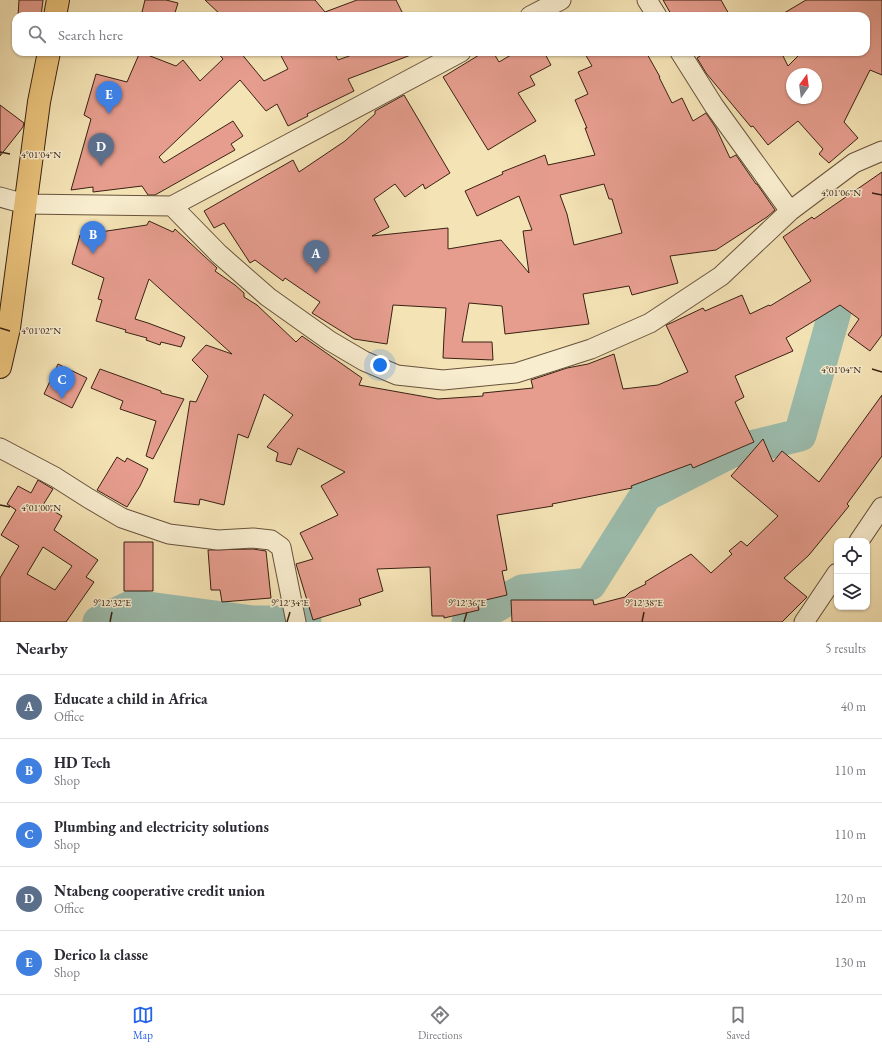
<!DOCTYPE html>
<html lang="en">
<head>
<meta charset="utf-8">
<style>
  :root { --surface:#fff; --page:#f7f7f7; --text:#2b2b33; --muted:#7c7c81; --line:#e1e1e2; --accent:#2563eb }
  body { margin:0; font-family:"EB Garamond",serif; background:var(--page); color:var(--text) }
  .controls { position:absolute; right:12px; bottom:12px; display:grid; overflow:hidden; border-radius:8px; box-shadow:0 1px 3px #0004 }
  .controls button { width:36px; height:36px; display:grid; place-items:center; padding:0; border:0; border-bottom:1px solid var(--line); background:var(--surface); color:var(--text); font:20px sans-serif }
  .compass { position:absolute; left:786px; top:68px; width:36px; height:36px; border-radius:50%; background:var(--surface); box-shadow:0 1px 3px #0004; rotate:14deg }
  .you { position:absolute; left:380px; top:365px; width:14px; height:14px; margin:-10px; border:3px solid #fff; border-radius:50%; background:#1a73e8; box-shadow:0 0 0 6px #1a73e833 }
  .badge { display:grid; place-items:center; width:26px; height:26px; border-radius:50%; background:var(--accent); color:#fff; font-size:13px; font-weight:700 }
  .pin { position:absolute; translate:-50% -33px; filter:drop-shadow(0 1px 2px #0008) }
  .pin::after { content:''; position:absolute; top:21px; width:14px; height:12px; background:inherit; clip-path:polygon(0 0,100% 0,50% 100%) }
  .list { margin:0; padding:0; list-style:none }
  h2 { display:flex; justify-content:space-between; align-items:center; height:52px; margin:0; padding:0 16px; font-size:17px }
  h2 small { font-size:13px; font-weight:400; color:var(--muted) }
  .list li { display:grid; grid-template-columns:26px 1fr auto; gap:12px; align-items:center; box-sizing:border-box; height:64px; padding:0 16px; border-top:1px solid var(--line) }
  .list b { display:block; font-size:15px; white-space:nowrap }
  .list p { margin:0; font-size:13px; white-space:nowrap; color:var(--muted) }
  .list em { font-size:13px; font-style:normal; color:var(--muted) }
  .icon { flex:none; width:22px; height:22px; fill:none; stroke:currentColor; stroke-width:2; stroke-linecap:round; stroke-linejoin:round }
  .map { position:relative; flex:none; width:882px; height:622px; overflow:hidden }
  .search { position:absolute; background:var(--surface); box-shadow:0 1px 3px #0004; left:12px; right:12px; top:12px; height:44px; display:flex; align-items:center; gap:10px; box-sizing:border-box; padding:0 14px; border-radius:12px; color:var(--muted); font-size:15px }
  .sheet { height:372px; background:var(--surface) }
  nav { display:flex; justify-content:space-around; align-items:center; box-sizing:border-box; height:56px; border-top:1px solid var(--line); background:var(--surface); font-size:11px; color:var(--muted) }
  nav a { display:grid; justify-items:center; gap:2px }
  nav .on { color:var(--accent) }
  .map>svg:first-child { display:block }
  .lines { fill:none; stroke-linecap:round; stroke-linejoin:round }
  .river { stroke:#9cbeb0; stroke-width:33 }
  .building { fill:#e69d8e; stroke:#392113; fill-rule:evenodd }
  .street-casing { stroke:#68523c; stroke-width:21 }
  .highway-casing { stroke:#392113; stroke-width:24 }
  .street { stroke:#f8edcf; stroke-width:19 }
  .highway { stroke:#eac27a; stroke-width:22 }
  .ticks { fill:none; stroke:#392113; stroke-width:1.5 }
  .ticks-label { font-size:10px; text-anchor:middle; fill:#392113; stroke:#f8edcf; stroke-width:3; stroke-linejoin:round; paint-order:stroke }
</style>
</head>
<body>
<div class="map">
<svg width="882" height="622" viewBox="0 0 882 622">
  <rect width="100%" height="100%" fill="#f4e3b5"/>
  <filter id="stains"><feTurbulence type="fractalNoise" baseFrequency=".005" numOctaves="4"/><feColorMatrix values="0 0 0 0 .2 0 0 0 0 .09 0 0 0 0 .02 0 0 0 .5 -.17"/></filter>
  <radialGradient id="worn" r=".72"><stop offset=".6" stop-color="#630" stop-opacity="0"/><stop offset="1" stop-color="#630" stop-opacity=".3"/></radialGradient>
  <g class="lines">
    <path class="river" d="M99 622 133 606 253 622H305
      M468 622 522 591 590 584 646 495 730 452 800 435 843 283 882 261"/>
  </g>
  <path class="building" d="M19 0H43L41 16H18Z
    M145 0H166L178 3 174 16H141Z
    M205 0H315L325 12 357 0H396L402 12 392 16H222Z
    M663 0H721L730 16H672Z
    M806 0H882V75L870 70 844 122 858 138 829 163 819 154 823 149 798 121 768 145 753 126 751 127 706 73 697 58 706 52H781L788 66 802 52H866V16H779ZM792 74H816V98H792Z
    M140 52 176 66 183 60 200 81 223 59 217 52H240L264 81 288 69 279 52H334L338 60 360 52H416V53L348 79 354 91 307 114 308 116 288 126 277 104 266 111 240 80 159 157 164 163 233 121 243 136 231 144 235 150 155 195H148L142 186 93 192V187L71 190 91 119 84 115 96 74 127 82Z
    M484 52H493L499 62 516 52H544L551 65 530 76 535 85 518 93 536 121 488 150 443 77Z
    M584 52H646L660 77H659L672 103 682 98 693 121 706 113 716 128 730 158 736 155 756 184H757L775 210 767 217 716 250 670 256 678 283 632 295 629 286 583 294 589 324 505 334 502 306 469 303 462 342H492L493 360 443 358 444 336 446 308 393 305 387 344 354 339 312 313 320 302 285 278 283 281 255 260 250 263 224 223 214 228 204 211 293 160 299 172 345 141 375 114V111L404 95 450 173 425 189 423 184 405 197 395 184 374 199 389 227 372 236 448 228V249L501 240 529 273 523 231 532 230 519 196 477 216 465 191 503 174 502 172 545 155 548 165 595 155 585 128H587L575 100 588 94 578 72 592 66ZM604 184 609 199H612L622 233 574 245 567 214 560 195Z
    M0 105 24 123 23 127 0 156Z
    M882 172V335L870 351 848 335 859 319 840 305 786 338 793 351 735 376 744 397 735 402 754 442 693 468 691 464 631 486 632 488 552 504 553 506 497 515 507 570 502 571 507 595 477 602 479 610 444 618V616H432L430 567 377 569 383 591 359 599 361 605 313 620 296 564 313 559 300 533 338 515 321 486 345 472 298 448 291 465 276 461 278 453 267 447 293 415 264 394 248 438 238 434 224 505 200 499 199 505 174 502 190 401 196 402 208 376 192 360 206 345 232 354 149 279 135 319 148 323 185 337 181 347 161 342 160 345 146 340 147 338 125 332 126 330 96 321 102 300 98 299 104 278 72 264 80 235 147 225 149 221 173 232 175 229 217 268 215 271 235 285 244 293V297L257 305 296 342 302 336 362 378 359 385 438 399 483 396V393L533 388 531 380 567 368 588 364 614 354 623 389 658 385 688 372 666 325 671 323 703 308 705 311 742 295 750 314 769 305 770 306 811 281 783 237 812 217 814 219Z
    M58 364 87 378 72 408 44 394Z
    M100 369 161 391V393L184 399 153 459 146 456 156 421 120 409 123 401 91 388Z
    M882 395V456L847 504 849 506 809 555 784 578 807 597 782 622H512L511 600H593L594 605 625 597 630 592 646 584 645 582 691 554 711 573 732 554 729 551 741 541 747 546 778 516 731 476 763 439 773 462 782 451 819 482Z
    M117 457 125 462 127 458 148 469 140 486 127 507 97 490Z
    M38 480 53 489 43 505 62 516 54 530 98 560 86 577 94 582 66 622H0V578L19 546 1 535 16 510 7 504 18 486 31 493ZM43 547 72 566 55 590 27 574Z
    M124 542H153V591H124Z
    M253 549 266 551 271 598 222 602 220 590H211L208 550Z"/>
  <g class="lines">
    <defs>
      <path id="street" d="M647 0 657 16
        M530 16 561 0
        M680 52 714 106 790 211
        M0 197 25 204 172 206 461 52
        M172 206 219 254 268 297 330 341 364 361 397 375 443 380 516 373 591 349 650 323 721 276 790 211 854 163 882 151
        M0 448 55 477 88 498 122 518 169 534 218 540 253 538 271 540 281 547 296 622
        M859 541 882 507
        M804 622 837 573"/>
      <path id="highway" d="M55 16 58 0
        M0 367 9 328 39 102 49 52"/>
    </defs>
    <use href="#street" class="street-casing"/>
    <use href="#highway" class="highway-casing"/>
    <use href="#street" class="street"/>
    <use href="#highway" class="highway"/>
  </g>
  <path class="ticks" d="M0 152 10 154M872 193 882 195M0 328 10 331M872 369 882 372M0 505 10 507M110 622 112 612M287 622 290 612M464 622 467 612M642 622 644 612"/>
  <g class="ticks-label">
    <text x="41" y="158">4°01'04"N</text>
    <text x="841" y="196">4°01'06"N</text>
    <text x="41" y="334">4°01'02"N</text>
    <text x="841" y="373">4°01'04"N</text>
    <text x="41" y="511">4°01'00"N</text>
    <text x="112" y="606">9°12'32"E</text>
    <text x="290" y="606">9°12'34"E</text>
    <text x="467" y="606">9°12'36"E</text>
    <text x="644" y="606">9°12'38"E</text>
  </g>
  <rect width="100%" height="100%" filter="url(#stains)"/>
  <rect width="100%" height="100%" fill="url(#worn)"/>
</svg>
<div class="controls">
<button><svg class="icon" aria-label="locate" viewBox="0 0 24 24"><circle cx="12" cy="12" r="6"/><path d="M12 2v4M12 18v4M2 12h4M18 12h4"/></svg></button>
<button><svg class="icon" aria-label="layers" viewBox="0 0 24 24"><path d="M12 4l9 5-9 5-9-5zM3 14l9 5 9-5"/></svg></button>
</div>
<svg class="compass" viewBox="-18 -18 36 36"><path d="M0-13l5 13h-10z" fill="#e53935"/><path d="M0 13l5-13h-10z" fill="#7c7c81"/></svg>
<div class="you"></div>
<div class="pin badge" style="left:316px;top:273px;background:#5c6f8a">A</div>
<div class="pin badge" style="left:93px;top:254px;background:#3f7fe0">B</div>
<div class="pin badge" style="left:62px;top:399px;background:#3f7fe0">C</div>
<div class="pin badge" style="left:101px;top:166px;background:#5c6f8a">D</div>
<div class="pin badge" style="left:109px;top:114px;background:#3f7fe0">E</div>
<div class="search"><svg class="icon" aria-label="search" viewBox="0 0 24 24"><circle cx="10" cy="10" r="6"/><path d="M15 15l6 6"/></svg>Search here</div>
</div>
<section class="sheet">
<h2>Nearby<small>5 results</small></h2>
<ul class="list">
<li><span class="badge" style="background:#5c6f8a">A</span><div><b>Educate a child in Africa</b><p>Office</p></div><em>40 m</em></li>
<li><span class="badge" style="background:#3f7fe0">B</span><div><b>HD Tech</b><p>Shop</p></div><em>110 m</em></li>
<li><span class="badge" style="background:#3f7fe0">C</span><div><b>Plumbing and electricity solutions</b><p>Shop</p></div><em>110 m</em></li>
<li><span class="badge" style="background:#5c6f8a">D</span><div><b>Ntabeng cooperative credit union</b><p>Office</p></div><em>120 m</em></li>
<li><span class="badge" style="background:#3f7fe0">E</span><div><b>Derico la classe</b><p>Shop</p></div><em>130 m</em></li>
</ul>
</section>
<nav>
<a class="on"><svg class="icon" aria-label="map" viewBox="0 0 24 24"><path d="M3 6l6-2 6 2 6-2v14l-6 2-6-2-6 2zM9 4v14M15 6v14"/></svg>Map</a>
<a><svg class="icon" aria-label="directions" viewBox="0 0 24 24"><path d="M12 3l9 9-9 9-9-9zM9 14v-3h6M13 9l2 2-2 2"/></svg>Directions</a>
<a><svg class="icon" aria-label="saved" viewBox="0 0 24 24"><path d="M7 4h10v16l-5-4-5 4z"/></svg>Saved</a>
</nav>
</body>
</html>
